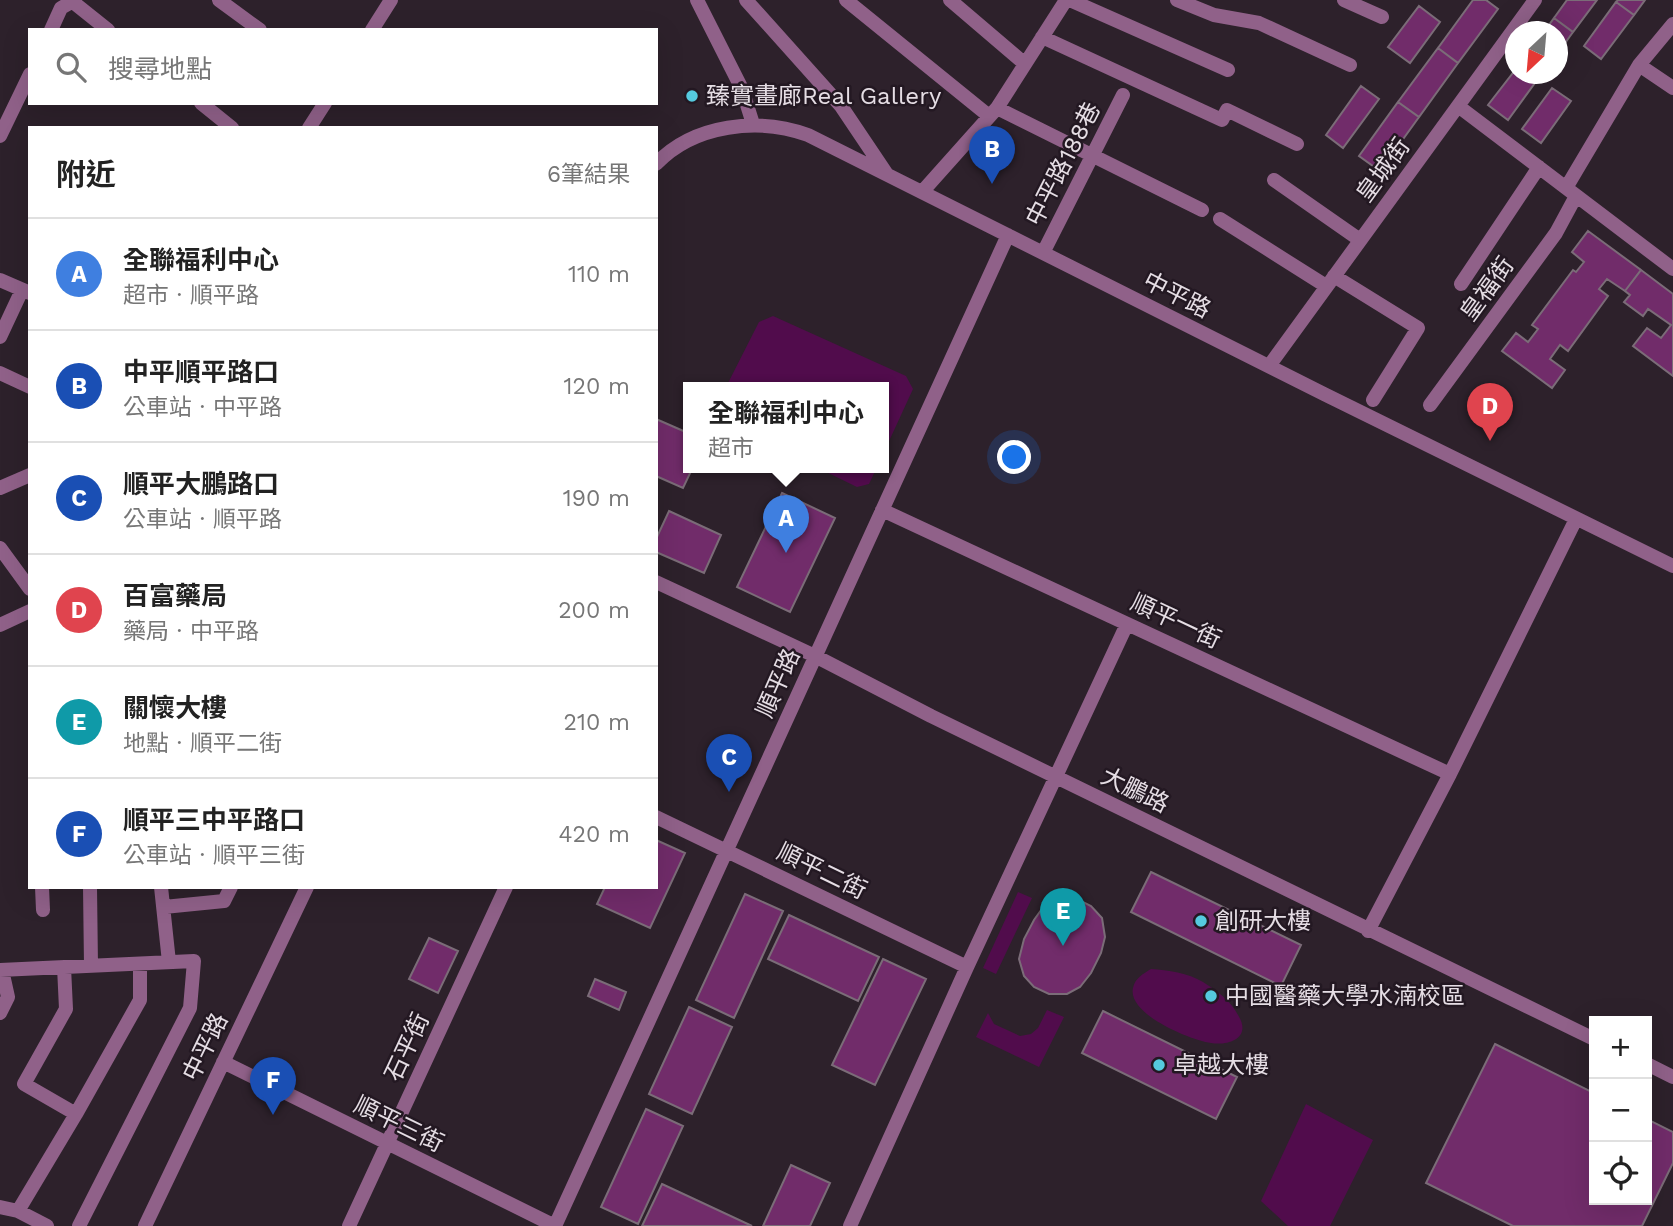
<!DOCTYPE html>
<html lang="zh-TW">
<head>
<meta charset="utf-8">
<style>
  :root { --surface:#fff; --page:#f6f6f6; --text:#222; --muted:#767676; --line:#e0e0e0; --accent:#396e77 }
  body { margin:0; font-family:"Work Sans","Noto Sans TC",sans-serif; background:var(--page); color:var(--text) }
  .controls { position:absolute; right:21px; bottom:21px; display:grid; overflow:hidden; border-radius:0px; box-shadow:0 7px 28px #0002 }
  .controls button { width:63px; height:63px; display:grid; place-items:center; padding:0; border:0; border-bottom:2px solid var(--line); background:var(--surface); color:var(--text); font:35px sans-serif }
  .compass { position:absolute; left:1505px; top:21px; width:63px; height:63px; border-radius:50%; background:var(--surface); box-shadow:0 7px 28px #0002; rotate:206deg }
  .you { position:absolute; left:1015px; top:458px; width:24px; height:24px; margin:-18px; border:5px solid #fff; border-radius:50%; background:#1a73e8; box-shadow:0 0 0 10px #1a73e833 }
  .badge { display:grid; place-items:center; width:46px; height:46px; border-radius:50%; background:var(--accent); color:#fff; font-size:23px; font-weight:700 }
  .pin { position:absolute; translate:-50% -58px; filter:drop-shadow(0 2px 4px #0008) }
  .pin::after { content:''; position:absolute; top:37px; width:24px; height:21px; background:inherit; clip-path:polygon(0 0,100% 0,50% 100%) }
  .popup { position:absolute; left:683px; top:382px; width:206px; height:91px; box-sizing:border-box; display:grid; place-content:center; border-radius:0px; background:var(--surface); filter:drop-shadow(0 2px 5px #0005); font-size:23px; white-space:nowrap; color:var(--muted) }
  .popup b { font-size:26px; color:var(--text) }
  .popup::after { content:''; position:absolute; left:50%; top:100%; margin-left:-14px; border:14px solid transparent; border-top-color:var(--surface) }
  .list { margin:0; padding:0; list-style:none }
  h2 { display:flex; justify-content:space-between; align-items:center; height:91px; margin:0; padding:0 28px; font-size:30px }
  h2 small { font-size:23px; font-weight:400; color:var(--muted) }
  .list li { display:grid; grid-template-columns:46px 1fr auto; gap:21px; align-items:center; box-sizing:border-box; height:112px; padding:0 28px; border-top:2px solid var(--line) }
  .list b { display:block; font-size:26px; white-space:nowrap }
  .list p { margin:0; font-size:23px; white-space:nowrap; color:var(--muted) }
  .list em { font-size:23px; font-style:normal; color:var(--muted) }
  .icon { flex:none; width:38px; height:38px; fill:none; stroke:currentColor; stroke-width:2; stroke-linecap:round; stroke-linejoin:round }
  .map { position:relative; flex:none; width:1673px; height:1226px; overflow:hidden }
  .search { position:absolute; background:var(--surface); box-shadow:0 7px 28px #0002; left:28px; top:28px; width:630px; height:77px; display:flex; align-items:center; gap:18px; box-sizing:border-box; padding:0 24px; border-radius:0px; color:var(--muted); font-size:26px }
  .panel { position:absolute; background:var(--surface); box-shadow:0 7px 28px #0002; left:28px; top:126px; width:630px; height:763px; border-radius:0px }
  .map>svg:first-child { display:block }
  .green { fill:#510c4c }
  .building { fill:#712c6a; stroke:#7b6c78; stroke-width:2 }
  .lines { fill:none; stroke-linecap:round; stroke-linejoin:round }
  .street { stroke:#906189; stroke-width:14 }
  .poi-dot { fill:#55cadf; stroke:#231822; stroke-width:2.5 }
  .labels { text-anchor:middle; stroke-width:5; stroke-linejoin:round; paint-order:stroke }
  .poi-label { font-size:24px; fill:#e5dde4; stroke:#231822; text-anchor:start }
  .street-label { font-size:24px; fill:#e5dde4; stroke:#231822 }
</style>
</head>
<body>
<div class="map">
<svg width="1673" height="1226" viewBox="0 0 1673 1226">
  <rect width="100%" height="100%" fill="#2d212b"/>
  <path class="green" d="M773 316 906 376 913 389 884 452V387H726L759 322Z
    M816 467H877L869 484 857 487Z
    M1018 892 1032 898 996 974 983 968Z
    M1151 969C1168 970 1188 973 1203 982 1216 990 1231 1001 1238 1015 1252 1037 1230 1046 1211 1043 1190 1040 1127 1014 1133 988 1135 978 1143 974 1151 969Z
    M1047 1010 1064 1017 1039 1067 976 1037 988 1013 994 1024 1020 1036 1031 1034 1038 1028Z
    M1306 1104 1373 1140 1330 1226H1288L1261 1201Z"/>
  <path class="building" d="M1473 0H1486L1498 9 1458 63 1438 48Z
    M1567 0H1597L1573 32 1554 18Z
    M1618 0H1645L1634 15 1616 2Z
    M1616 2 1634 15 1601 59 1584 46Z
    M1419 6 1440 22 1410 63 1388 47Z
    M1554 18 1573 32 1558 53V32H1544Z
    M1438 48 1458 63 1419 117 1398 102Z
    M1516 69V74H1537L1540 76 1508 120 1488 105Z
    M1361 86 1379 99 1343 148 1326 135Z
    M1552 88 1571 101 1541 143 1522 129Z
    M1398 102 1419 117 1380 171 1359 156Z
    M1588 231 1641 270 1625 291 1607 279 1599 289 1608 296 1568 351 1560 345 1550 359 1565 370 1552 388 1502 351 1516 333 1528 342 1538 329 1532 325 1573 270 1576 272 1584 262 1572 252Z
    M1641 270 1673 294V376L1633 346 1647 328 1661 338 1671 325 1648 309 1643 316 1624 302 1630 295 1625 291Z
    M656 419 688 433V467H693L683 488 656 476Z
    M782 493 835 518 790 612 737 587Z
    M669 511 721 535 704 573 656 552V539Z
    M656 840 685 853 650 928 597 904 605 887H656Z
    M1151 872 1301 945 1281 986 1131 912Z
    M745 894 783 911 734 1018 696 1000Z
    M1059 898H1075L1091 906 1102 918 1105 937 1101 953 1091 973 1080 987 1067 994H1049L1034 987 1024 976 1019 959 1024 939 1034 920 1044 906Z
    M789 915 879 957 858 1001 768 959Z
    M429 938 458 951 438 993 409 979Z
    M883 959 926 979 875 1085 832 1065Z
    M595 979 626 992 619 1010 588 996Z
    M689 1007 732 1027 692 1114 649 1094Z
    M1103 1011 1237 1077 1216 1119 1082 1053Z
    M1495 1044 1594 1093V1200H1647V1119L1673 1132V1163L1642 1226H1513L1426 1183Z
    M646 1109 683 1126 638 1224 601 1207Z
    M791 1165 830 1183 810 1226H763Z
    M662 1184 752 1226H642Z"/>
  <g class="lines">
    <path class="street" d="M219 0 260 30
      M697 0 742 89 753 124
      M746 0 841 106 886 173
      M846 0 989 116
      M950 0 1025 64
      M1070 0 1228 70
      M1177 0 1214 15 1259 23 1350 65
      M1344 0 1382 17
      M73 2 108 30
      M51 30 61 8 75 0
      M372 30 391 0
      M1042 37 1222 120 1227 110 1297 144
      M1639 65 1673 88
      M201 103 232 128
      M1458 106 1673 269
      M997 108 1202 210
      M309 128 325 103
      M0 136 30 74
      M656 164C694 124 759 117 808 135L1324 394 1673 566
      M1274 180 1360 240
      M1566 188 1639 65 1673 24
      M922 192 997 108 1066 0
      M1220 219 1326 286
      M1043 253 1123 95
      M1334 276 1418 328 1373 400
      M0 280 30 293
      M1461 284 1539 167
      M0 337 22 290
      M1269 366 1535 0
      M0 373 30 387
      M1430 405 1556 233 1576 196
      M0 488 30 475
      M882 510 1450 774
      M0 548 30 589
      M656 582 815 656 931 716 1594 1039
      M0 625 30 611
      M656 817 967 967
      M42 887 43 910
      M90 887 91 966
      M161 887 169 962
      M164 907 224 901 231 887
      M1368 931 1450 774 1576 519
      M64 967 66 1009 24 1084 76 1114
      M0 970 194 961 190 1008 79 1226
      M0 1013 8 997 2 970
      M223 1062 555 1226
      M1647 1064 1673 1077
      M0 1207 18 1211 47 1226
      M18 1211 76 1114 140 1000V964
      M145 1226 307 887
      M349 1226 506 887
      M555 1226 1008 235
      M850 1226 967 967 1127 624"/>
  </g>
  <g class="poi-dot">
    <circle cx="692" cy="96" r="7"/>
    <circle cx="1201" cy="921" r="7"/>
    <circle cx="1211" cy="996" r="7"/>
    <circle cx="1159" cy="1065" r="7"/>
  </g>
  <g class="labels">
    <g class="poi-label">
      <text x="706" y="104">臻實畫廊Real Gallery</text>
      <text x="1215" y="929">創研大樓</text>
      <text x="1225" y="1004">中國醫藥大學水湳校區</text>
      <text x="1173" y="1073">卓越大樓</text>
    </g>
    <g class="street-label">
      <text transform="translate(1063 164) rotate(-63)" y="8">中平路188巷</text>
      <text transform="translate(1383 170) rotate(-54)" y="8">皇城街</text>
      <text transform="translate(1487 289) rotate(-54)" y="8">皇福街</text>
      <text transform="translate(1177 295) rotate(27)" y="8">中平路</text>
      <text transform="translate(1176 621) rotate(25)" y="8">順平一街</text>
      <text transform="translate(778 683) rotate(-66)" y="8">順平路</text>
      <text transform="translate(1135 790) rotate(26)" y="8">大鵬路</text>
      <text transform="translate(822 871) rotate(26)" y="8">順平二街</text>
      <text transform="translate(205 1047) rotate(-64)" y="8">中平路</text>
      <text transform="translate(407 1047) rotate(-65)" y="8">石平街</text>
      <text transform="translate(399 1124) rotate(26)" y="8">順平三街</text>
    </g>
  </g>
</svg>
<div class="controls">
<button>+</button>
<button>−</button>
<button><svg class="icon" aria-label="locate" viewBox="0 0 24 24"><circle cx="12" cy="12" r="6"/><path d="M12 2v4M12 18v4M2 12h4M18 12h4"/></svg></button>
</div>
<svg class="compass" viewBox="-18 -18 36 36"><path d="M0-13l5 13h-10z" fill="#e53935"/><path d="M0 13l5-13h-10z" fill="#767676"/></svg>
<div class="you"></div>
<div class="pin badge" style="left:786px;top:553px;background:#3f7fe0">A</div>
<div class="popup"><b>全聯福利中心</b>超市</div>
<div class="pin badge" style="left:992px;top:184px;background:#1a4fb4">B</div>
<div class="pin badge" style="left:729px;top:792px;background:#1a4fb4">C</div>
<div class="pin badge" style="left:1490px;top:441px;background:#e0444e">D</div>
<div class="pin badge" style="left:1063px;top:946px;background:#0f9aa8">E</div>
<div class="pin badge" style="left:273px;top:1115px;background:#1a4fb4">F</div>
<div class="search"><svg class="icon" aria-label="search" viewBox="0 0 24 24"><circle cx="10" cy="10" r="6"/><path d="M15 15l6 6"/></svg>搜尋地點</div>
<section class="panel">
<h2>附近<small>6筆結果</small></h2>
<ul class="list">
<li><span class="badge" style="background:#3f7fe0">A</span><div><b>全聯福利中心</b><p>超市 · 順平路</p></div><em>110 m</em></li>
<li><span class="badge" style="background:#1a4fb4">B</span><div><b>中平順平路口</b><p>公車站 · 中平路</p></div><em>120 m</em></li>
<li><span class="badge" style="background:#1a4fb4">C</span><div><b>順平大鵬路口</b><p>公車站 · 順平路</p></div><em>190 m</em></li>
<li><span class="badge" style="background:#e0444e">D</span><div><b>百富藥局</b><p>藥局 · 中平路</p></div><em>200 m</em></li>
<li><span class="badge" style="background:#0f9aa8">E</span><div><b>關懷大樓</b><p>地點 · 順平二街</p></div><em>210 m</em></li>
<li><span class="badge" style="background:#1a4fb4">F</span><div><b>順平三中平路口</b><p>公車站 · 順平三街</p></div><em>420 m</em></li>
</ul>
</section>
</div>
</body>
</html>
